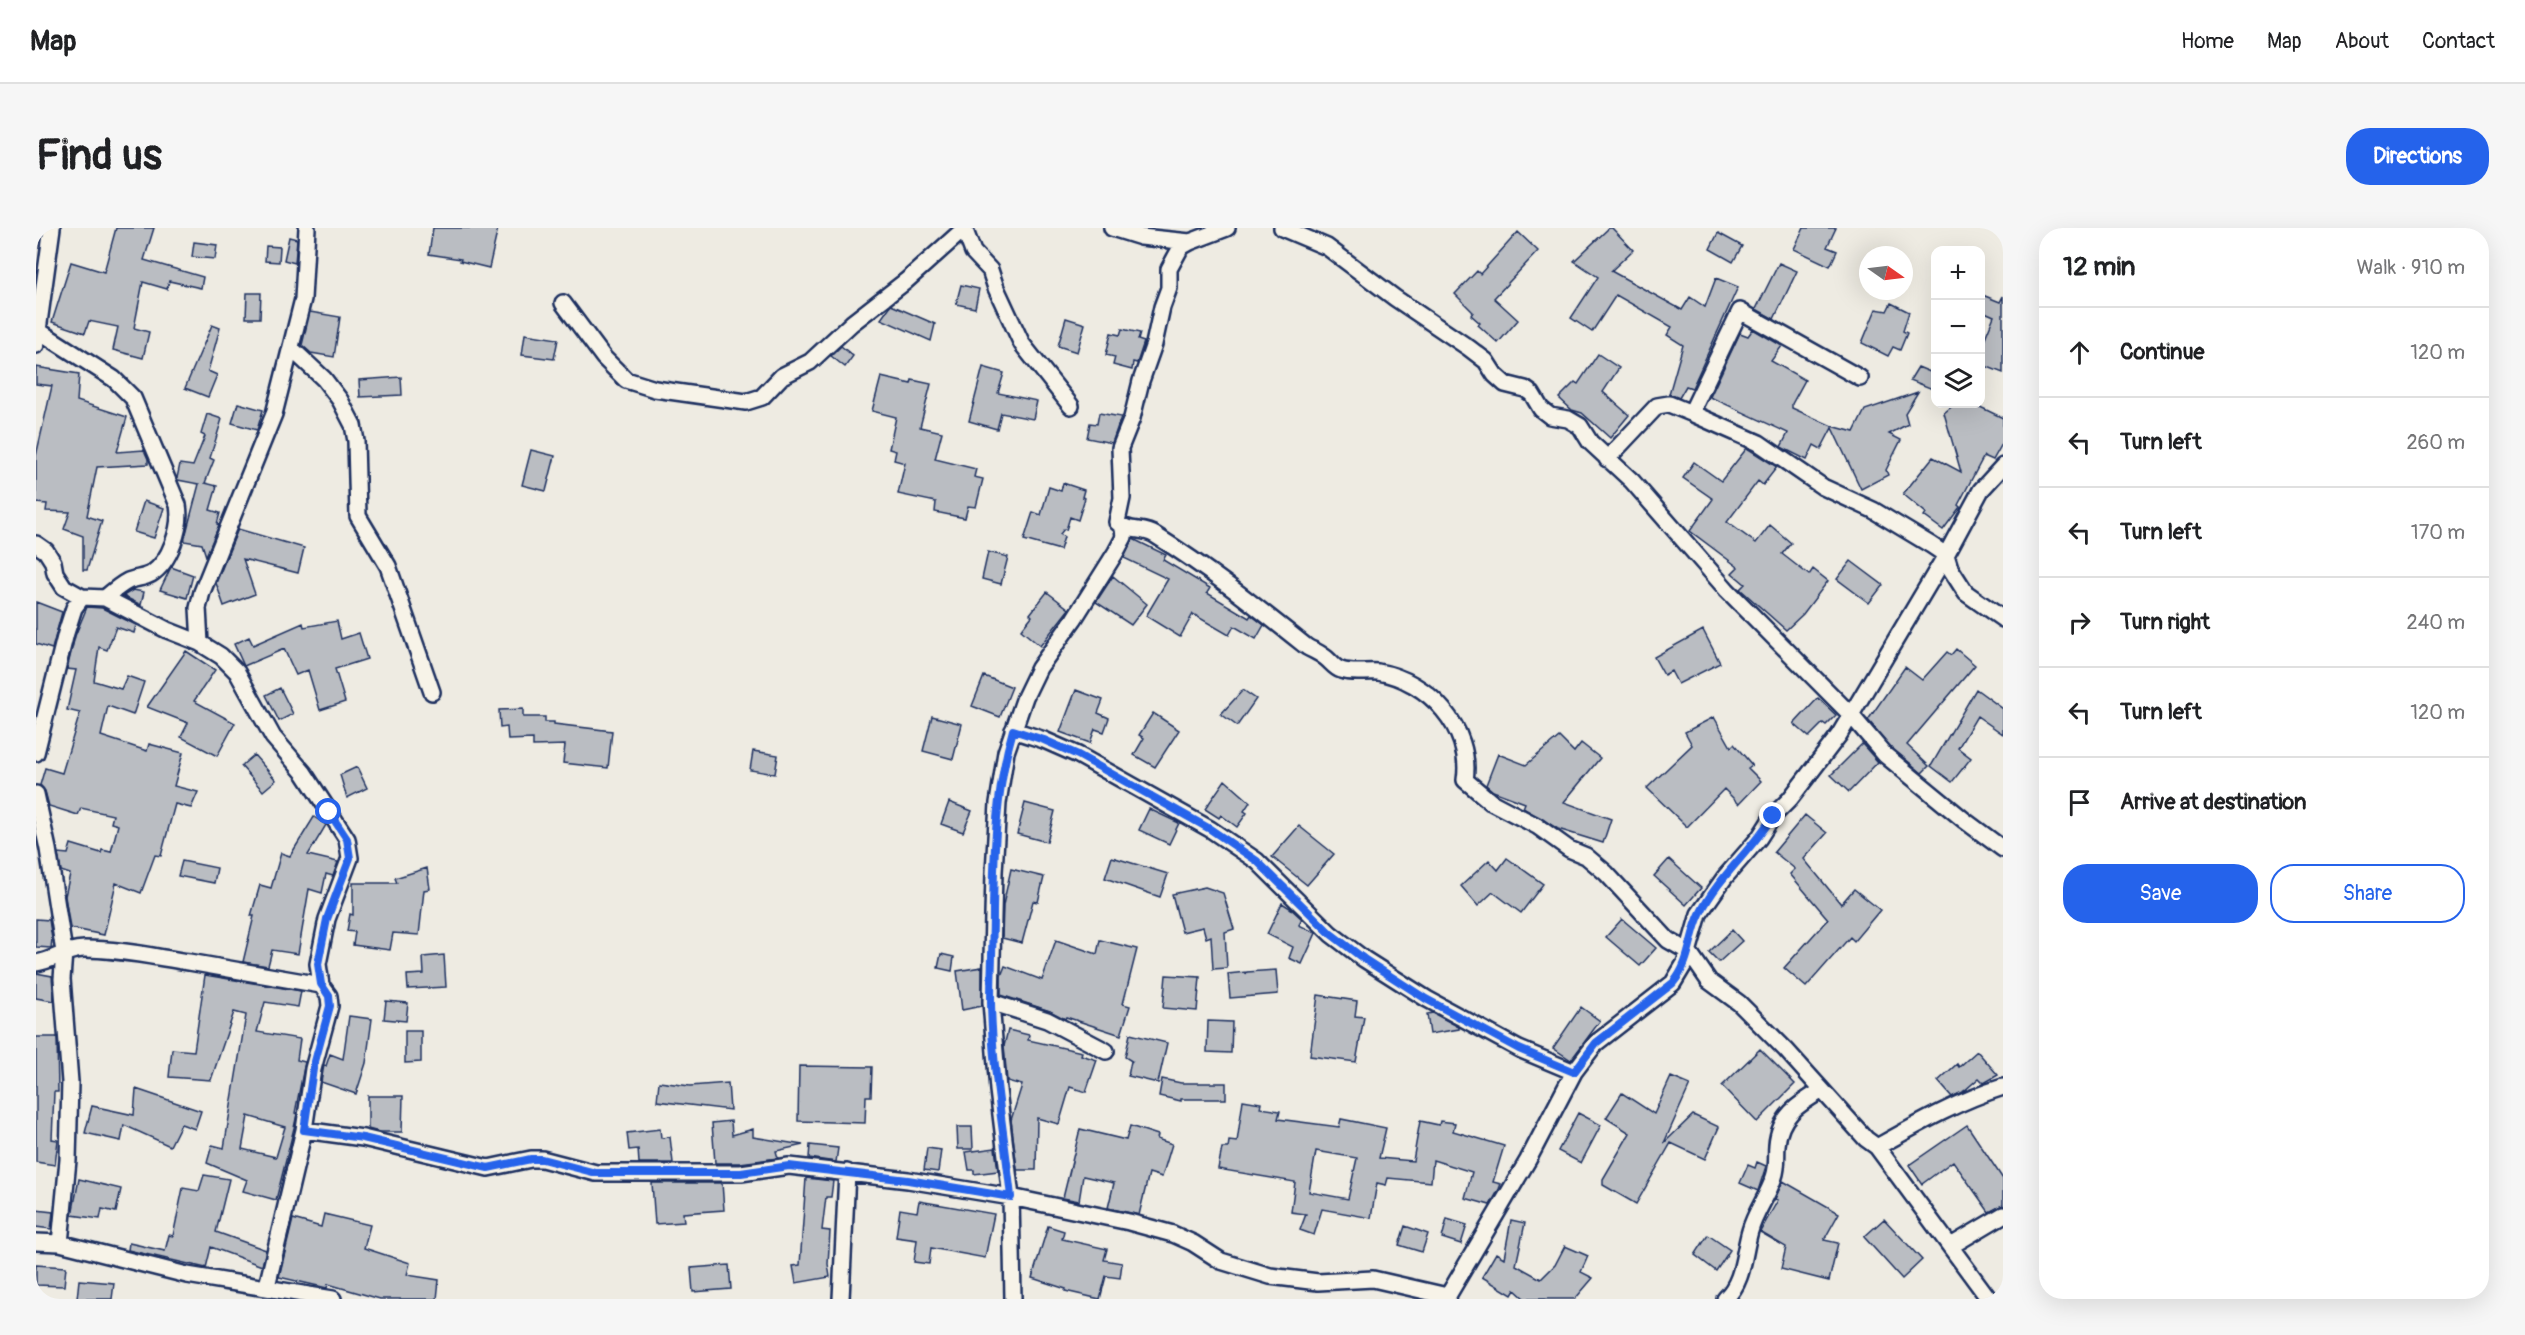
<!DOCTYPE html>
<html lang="en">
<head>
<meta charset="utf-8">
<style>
  :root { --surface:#fff; --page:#f6f6f6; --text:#202124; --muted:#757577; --line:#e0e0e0; --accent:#2563eb }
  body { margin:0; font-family:Pangolin,sans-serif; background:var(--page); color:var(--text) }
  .controls { position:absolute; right:18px; top:18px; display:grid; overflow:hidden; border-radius:12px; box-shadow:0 6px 24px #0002 }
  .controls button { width:54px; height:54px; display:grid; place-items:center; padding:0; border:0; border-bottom:2px solid var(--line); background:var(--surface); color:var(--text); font:30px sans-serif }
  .compass { position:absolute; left:1823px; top:18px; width:54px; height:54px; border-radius:50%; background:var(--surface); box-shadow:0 6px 24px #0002; rotate:104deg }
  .stop { position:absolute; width:18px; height:18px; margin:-14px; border:4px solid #2563eb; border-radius:50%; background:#fff }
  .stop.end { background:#2563eb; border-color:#fff; box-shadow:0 2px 6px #0008 }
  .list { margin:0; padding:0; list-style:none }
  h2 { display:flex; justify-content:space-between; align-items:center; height:78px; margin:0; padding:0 24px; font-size:26px }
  h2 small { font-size:20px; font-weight:400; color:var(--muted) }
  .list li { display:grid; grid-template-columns:39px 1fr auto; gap:18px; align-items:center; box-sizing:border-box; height:90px; padding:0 24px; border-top:2px solid var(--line) }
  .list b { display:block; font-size:22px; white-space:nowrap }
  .list em { font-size:20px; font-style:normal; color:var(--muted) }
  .actions { display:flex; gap:12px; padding:18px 24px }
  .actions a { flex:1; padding:14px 0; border:2px solid var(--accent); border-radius:24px; text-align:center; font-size:21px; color:var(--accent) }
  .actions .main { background:var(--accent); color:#fff }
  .icon { flex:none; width:33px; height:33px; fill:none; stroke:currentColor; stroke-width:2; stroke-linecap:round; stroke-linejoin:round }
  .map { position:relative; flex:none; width:1967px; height:1071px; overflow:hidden; border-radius:24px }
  header { display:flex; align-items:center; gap:36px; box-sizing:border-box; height:84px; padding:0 30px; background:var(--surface); border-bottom:2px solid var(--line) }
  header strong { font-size:28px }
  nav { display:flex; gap:33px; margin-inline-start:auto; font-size:21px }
  .intro { display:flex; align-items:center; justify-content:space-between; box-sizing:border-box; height:144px; padding:0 36px }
  h1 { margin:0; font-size:42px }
  .button { padding:15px 27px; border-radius:24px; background:var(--accent); color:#fff; font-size:21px; font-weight:700 }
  main { display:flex; gap:36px; padding:0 36px }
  aside { flex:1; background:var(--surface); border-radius:24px; box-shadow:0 6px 24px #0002 }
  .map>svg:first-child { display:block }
  .building { fill:#babdc2; stroke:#1b2f5e; stroke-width:1.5; fill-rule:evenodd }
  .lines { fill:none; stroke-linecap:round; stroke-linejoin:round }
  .minor-casing { stroke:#1b2f5e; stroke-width:20 }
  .minor { stroke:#f7f3e8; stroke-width:15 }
  .route { stroke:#2563eb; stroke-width:8 }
</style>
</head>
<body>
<header>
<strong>Map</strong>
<nav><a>Home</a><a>Map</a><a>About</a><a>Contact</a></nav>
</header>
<div class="intro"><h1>Find us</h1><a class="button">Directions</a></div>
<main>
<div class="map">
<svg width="1967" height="1071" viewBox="0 0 1967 1071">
  <rect width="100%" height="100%" fill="#eeebe2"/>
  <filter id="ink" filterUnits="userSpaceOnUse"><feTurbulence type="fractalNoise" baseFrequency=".0167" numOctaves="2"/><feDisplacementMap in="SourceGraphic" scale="12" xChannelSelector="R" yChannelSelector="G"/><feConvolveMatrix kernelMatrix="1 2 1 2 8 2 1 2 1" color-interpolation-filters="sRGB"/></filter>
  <g filter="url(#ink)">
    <path class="building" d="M80 0H118L108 32 167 49 165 60 133 53 131 61 107 54 98 100 113 104 107 130 77 122 82 99 53 93 49 105 16 94 35 34 68 44Z
      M397 0H462L453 40 424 33 425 31 393 26Z
      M1573 0H1576L1597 22 1575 43 1646 82 1654 69 1669 79 1680 50 1702 59 1656 160 1650 158 1643 170 1633 166 1647 117 1631 107 1636 99 1580 67 1556 104 1535 90 1562 49 1538 33Z
      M1768 0H1800L1791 19 1801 23 1794 38 1758 21Z
      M1482 4 1502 23 1458 70 1482 92 1462 115 1442 97 1444 95 1435 87 1437 84 1419 66 1441 43 1444 46Z
      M1682 5 1706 18 1697 34 1674 21Z
      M253 9 261 11 259 35 248 32Z
      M158 14 181 17 179 31 156 29Z
      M230 18 244 19 243 34 229 33Z
      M1743 35 1761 43 1738 91 1720 81Z
      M925 57 943 61 939 80 920 76Z
      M211 65H225L224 90H210Z
      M1944 66 1964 74 1967 68V145L1944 136V122L1958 88 1944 82Z
      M1855 75 1873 84 1867 103 1871 105 1864 122 1857 119 1852 128 1826 115 1840 81 1851 83Z
      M855 77 899 96 895 113 845 91Z
      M274 84 304 89 298 129 275 125 266 117Z
      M1030 90 1049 96 1041 124 1022 118Z
      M176 97 184 100 172 143 181 147 172 169 149 160Z
      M1086 101 1104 105 1102 112 1108 114 1101 135 1097 134 1096 142 1077 137 1079 129 1070 127 1075 105 1084 107Z
      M1717 101 1746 118 1735 133 1769 152 1756 176V180L1796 198 1818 204 1829 182 1882 164 1869 185 1872 196 1853 206 1865 212 1850 242 1852 247 1825 261 1796 200 1785 221 1778 217 1771 232 1745 219 1752 205 1674 169 1704 105 1712 108Z
      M489 106 522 111 518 131 486 127Z
      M805 118 817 128 809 139 795 128Z
      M1562 126 1583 140 1567 164 1593 187 1574 210 1546 185 1536 182 1523 170 1539 154 1542 156Z
      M0 139 43 146 41 173 91 189 81 224 108 222 112 231V236L61 239 51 288 66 293 51 342H47V308L28 301 34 284 10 283 11 276 0 275V228L16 158 0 156Z
      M947 139 968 145 962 165 1001 173 997 191 965 185 961 201 933 193Z
      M1882 139 1899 146V162L1874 152Z
      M365 149 366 167 324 169 323 152Z
      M845 149 875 156 876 152 895 156 884 199 906 204 899 231 940 241 938 249 947 251 940 279 932 278 929 290 899 284 900 274 862 266 869 235 858 232 860 223 853 221 860 189 836 183Z
      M202 175 227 182 221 202 196 195Z
      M1919 176H1938L1967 190V214L1957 232 1948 228 1922 277 1924 279 1907 302 1888 288 1890 285 1867 266 1897 229 1925 244 1908 185Z
      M1063 185 1085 189 1076 215 1051 210 1054 195 1061 196Z
      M171 186 186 191 174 230 178 232 169 255 181 258 174 282 184 285 181 296 183 297 170 328 166 316 148 313 163 256 142 252 141 250 144 236 157 238 169 208 165 206Z
      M1711 220 1741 239 1727 257 1722 253 1691 294 1720 315 1734 297 1755 315 1746 326 1773 347 1777 341 1792 353 1767 386 1750 402 1704 361 1709 356 1696 345 1702 339 1654 303 1677 271 1647 250 1658 234 1685 253Z
      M495 222 519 228 510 263 486 257Z
      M1027 255 1048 262 1046 269 1049 270 1042 292 1034 289 1030 302 1028 301 1024 306 1028 309 1024 322 988 312 997 284 1005 287 1013 259 1025 263Z
      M108 273 128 280 118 310 98 304Z
      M202 301 268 320 262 345 207 331 219 366 188 378 180 355Z
      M1097 311 1130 327 1127 332 1174 360 1171 365 1213 390 1215 387 1228 397 1220 411 1198 398 1193 407 1157 386 1144 409 1110 388 1132 351 1088 330Z
      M952 324 972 329 965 356 946 351Z
      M1815 333 1847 357 1833 375 1801 351Z
      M135 339 157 347 151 370 124 362Z
      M1077 348 1111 376 1095 397 1060 374Z
      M97 362 108 364 105 377 87 368Z
      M1011 364 1033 381 1004 418 985 402 996 388 994 386Z
      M0 374 26 384 16 421 0 416Z
      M51 379 66 380 100 397 98 405 80 399 71 422 63 419 58 453 85 461 91 448 108 454 97 487 72 478 65 508 111 523 113 516 147 525 138 558 162 564 155 580 139 576 125 628 119 627 105 665 80 655 68 707 34 700 29 668 34 646 25 643 22 625 32 626 35 616 65 625 66 622 75 624 82 597 75 595 77 587 45 580 42 587 13 578 9 563 4 557 9 540 26 545 44 485 31 482 40 442 31 441 39 408Z
      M301 393 305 411 323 405 331 431 299 441 309 474 284 482 272 442 260 447 248 421 208 438 198 416 213 409 217 417 267 395 268 399Z
      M1667 402 1684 435 1642 456 1635 443 1628 447 1618 429Z
      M1920 421 1939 437 1871 517 1893 538 1886 545 1856 520 1832 492 1869 439 1886 452 1911 424 1915 427Z
      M150 423 179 442 158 473 199 495 181 528 145 509 152 495 111 479Z
      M948 448 976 459 964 489 936 478Z
      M244 460 257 486 243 493 230 467Z
      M1940 461 1967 481V506L1941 488 1922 520 1935 530 1916 554 1895 538Z
      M1040 462 1067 472 1062 485 1073 490 1068 504 1059 501 1054 515 1024 504Z
      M1207 462 1220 471 1201 498 1185 486Z
      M1782 470 1800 487 1790 497 1787 495 1773 509 1758 496Z
      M487 481V489H509V494H518V496L576 503 572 540 527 535 529 517 497 518V511L472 512 471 499 464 500 463 482Z
      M1117 485 1143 502 1119 539 1098 527 1108 510 1103 507Z
      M896 488 926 496 917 531 887 523Z
      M1678 489 1695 519 1698 516 1716 537 1712 540 1725 553 1703 576 1688 561 1651 599 1611 560 1656 517 1649 504Z
      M1523 509 1538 524 1545 515 1564 530 1528 574 1575 591 1567 615 1522 601 1487 580 1489 575 1457 563 1450 557 1462 526 1490 537Z
      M1826 516 1842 534 1813 564 1795 547Z
      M717 523 742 527 739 546 714 542Z
      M218 527 240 552 227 563 205 538Z
      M321 539 331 560 311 570 304 547Z
      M1189 552 1214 574 1208 583 1211 585 1201 599 1185 587 1183 590 1169 581Z
      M913 574 936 583 927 604 905 596Z
      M989 575 1019 583 1011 614 981 606Z
      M1113 581 1143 595 1133 616 1103 602Z
      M1769 587 1791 605 1768 631 1805 676 1818 661 1844 682 1818 713 1814 709 1770 759 1748 740 1792 691 1754 646 1759 641 1738 624Z
      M278 589 290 597 272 627 302 634 297 648 290 646 286 665 273 661 262 726 236 722 232 738 207 734 218 688H215L224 657 235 660 245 625 254 628Z
      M1263 598 1298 626 1271 657 1236 629Z
      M1076 629 1132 646 1124 669 1069 650Z
      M1471 630 1507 656 1485 685 1457 664 1442 678 1425 658 1453 632 1462 642Z
      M1633 631 1665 660 1650 677 1618 648Z
      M146 633 181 640 178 655 142 648Z
      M391 640 394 661 388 662 383 707 357 705 354 722 317 717 319 704 311 703 314 686 317 687V655H361L359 650Z
      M975 641 1008 649 1002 674 997 673 986 715 966 710 967 677Z
      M1169 659 1187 665 1198 701 1189 704 1191 740 1177 741 1175 708 1170 710 1167 699 1146 704 1136 666Z
      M1246 675 1254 680 1266 691 1263 697 1280 705 1266 736 1253 730 1257 719 1231 706Z
      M0 691 13 692 16 711 15 720 0 719Z
      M1586 691 1620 720 1604 738 1570 709Z
      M1696 702 1706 713 1683 734 1673 724Z
      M1020 712 1061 726 1064 712 1101 721 1087 776 1094 778 1085 807 1030 789 1029 791 1014 783 965 767V748L969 738 1006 752Z
      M905 726 918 729 916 743 902 740Z
      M408 727 410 759 372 761 371 747 388 746 387 729Z
      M946 739V778L926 782 921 743Z
      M1240 742 1242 766 1194 770 1192 746 1210 744V746L1211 744Z
      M0 745 16 748 18 773 0 770Z
      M169 747 265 763 262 779 229 774 221 804 264 811 261 832 269 834 259 885 261 886 258 900 240 972 207 963 211 952 171 935 176 917 188 920 210 787 198 784 175 852 133 849 136 821 158 823ZM212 888 249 899 240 929 206 921Z
      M1130 747 1164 749 1161 783 1127 780Z
      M1282 767 1321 773 1319 788 1328 789 1320 834 1274 828Z
      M350 773 372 775 370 793 348 791Z
      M1545 779 1564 793 1535 832 1517 820Z
      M1397 785 1423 799V801L1394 806 1391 786Z
      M313 788 336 791 330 835 320 866 285 854 288 837 290 838 294 826 307 831Z
      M1172 793 1196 794 1195 825 1171 824Z
      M972 802 993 807 992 812 1046 824 1045 827 1061 832 1050 864 1034 859 1023 896 1001 890 1000 942H981L975 892 986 857 971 853 968 818Z
      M369 803H385V834L369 835Z
      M1094 806 1131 815 1122 855 1092 848 1095 833 1097 834 1089 829Z
      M0 809H21L22 864H18L16 911 22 912 19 937 0 934Z
      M1724 821 1759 856 1721 894 1686 858Z
      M1941 823 1962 847 1948 855 1943 850 1928 863 1916 869 1902 853 1921 836 1923 839Z
      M763 838 836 839 835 868H830L829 895 762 893Z
      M1635 849 1654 857 1628 915 1657 887 1683 899 1669 931 1635 915 1600 976 1567 957V951L1594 905 1570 890 1586 865 1618 886Z
      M1126 851 1145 855H1190V871H1145V873L1123 868Z
      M623 854 654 858 692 855 694 882 621 873Z
      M100 861 165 883 159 901 145 896 134 918 88 897 85 913 49 905 56 878 98 887Z
      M332 868H367L366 904H343L332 901Z
      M1207 872 1225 875 1224 880 1244 883 1242 891 1303 899 1305 891 1350 900 1343 930 1377 933 1384 893 1403 897 1404 893 1419 895 1417 903 1468 918 1457 954 1465 956 1463 961 1454 977 1429 970 1436 944 1397 932 1395 954 1352 950 1350 957 1341 955 1335 990 1286 981 1278 1007 1264 1002 1270 986 1255 984 1259 954 1182 941 1186 920H1192L1193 913 1201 914ZM1280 923 1321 930 1312 971 1273 964Z
      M1542 885 1565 897 1545 935 1522 923Z
      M695 893 696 907 717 901V909L767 917 740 923 742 930 704 935H679L676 895Z
      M1931 897 1967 951V977L1953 984 1917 933 1886 956 1873 937Z
      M1094 898 1122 907 1121 911 1136 916 1126 949 1113 945 1103 987 1072 980 1078 955 1047 948 1043 973 1027 970 1044 901 1090 912Z
      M921 899H936L937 921H922Z
      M624 901 625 910 634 909 637 935H603L602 921 593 922 591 905Z
      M774 917 802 920 800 934 773 930Z
      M891 920 905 922 902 944 888 942Z
      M959 920 962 943 938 946V942H933L930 924Z
      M1721 934 1730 938 1722 963 1704 955 1712 937 1719 940Z
      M168 947 193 951 180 1004 230 1022 226 1038 175 1019 170 1040 92 1022 93 1015 129 1023 133 1007 137 1008 147 960 163 963Z
      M770 950 797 953 795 969H790L786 1002 794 1003 792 1036 794 1049 760 1055 757 1038 764 1037Z
      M43 951 85 961 80 984 66 981 64 991 36 987Z
      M1747 953 1803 985 1788 1012 1802 1015 1793 1053 1745 1041 1750 1019 1724 1004 1742 972 1739 971Z
      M616 955H686L688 982 647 985 648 994 619 996Z
      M883 973 958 986 949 1030 895 1020 893 1036 878 1034 881 1012 860 1009 864 981 881 984Z
      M0 982 17 984 15 1001 0 999Z
      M288 986 334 997 328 1020 374 1035 371 1047 403 1052 401 1071H344L292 1056 291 1060 243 1049 257 991 285 999Z
      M1411 991 1431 997 1425 1016 1406 1010Z
      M1848 991 1886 1032 1866 1051 1828 1009Z
      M1475 992 1489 995 1480 1037 1505 1051 1519 1037 1529 1018 1552 1028 1545 1044 1557 1050 1539 1071H1489L1479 1062 1476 1067 1446 1049 1460 1025 1468 1030Z
      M1012 998 1028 1003 1026 1011 1071 1021 1068 1032 1086 1035 1084 1050 1070 1048 1064 1071 1029 1063 1030 1061 996 1050Z
      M1369 998 1392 1006 1386 1024 1363 1017Z
      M1672 1007 1694 1022 1680 1043 1659 1027Z
      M0 1037 30 1039 28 1058 0 1057Z
      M693 1037 695 1061 657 1064 655 1040Z
      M43 1052 78 1055 76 1071H41Z"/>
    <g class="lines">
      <defs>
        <path id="minor" d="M928 0 937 24 954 42 960 60 986 116 1035 178
          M1076 0 1105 9 1154 14 1191 0
          M1246 0 1291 19 1359 70 1433 120 1450 133 1459 147 1469 156 1489 161 1496 166 1505 181 1514 188 1532 191 1544 198 1554 214 1596 253 1691 362 1815 487 1849 527 1928 592 1967 621
          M1154 14 1145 19 1133 41V60L1126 79 1118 116 1105 153 1096 190 1084 220 1086 270 1081 294C1092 305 1107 299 1119 307 1172 340 1222 380 1271 419 1276 422 1282 424 1287 428 1294 432 1298 440 1305 442 1316 446 1330 443 1342 444 1392 452 1437 501 1429 552L1455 574 1501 598 1533 621 1550 628 1570 645 1632 712 1653 724 1673 753 1703 775 1750 822 1830 911 1841 919 1953 1071
          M527 75 568 130 590 152 619 161 710 174 726 169 746 148 774 134 816 95 870 53 928 1
          M3 103 78 151 97 170 142 277C146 299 134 334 115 346 108 350 99 350 92 353 84 357 76 364 69 370
          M0 117 16 0
          M256 121 288 151 304 172 317 197 320 213 322 288 352 338 396 464
          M1655 185 1704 83 1824 150
          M1571 231 1621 178 1633 176 1655 185 1723 215 1787 259 1837 282 1895 317 1910 327 1914 340 1930 365 1967 391
          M0 316 10 323 17 334 19 345 28 359 46 369 69 370 131 402 164 415 185 428 201 444 237 509 268 545 311 611 314 630 291 691 282 736 285 757 293 768 294 778 277 841 268 902 231 1058
          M164 415 162 380 166 364 238 186 267 71 271 0
          M977 502 1008 512 1042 527 1174 601 1221 633 1295 706 1328 731 1391 771 1483 821 1538 844
          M0 525 30 405 38 380 46 369
          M0 566 12 621 28 724 26 751 34 854 32 932 24 1015
          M0 735C17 733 30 721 48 721 83 721 119 729 153 734 197 742 241 749 285 757
          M955 774 1011 792 1070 823
          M268 902 327 910 452 940 495 931H506L560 945H705L753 938 872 952 975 969 1093 994 1137 1006 1157 1015 1185 1033 1234 1048 1282 1054 1337 1051 1411 1068
          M1841 919C1882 896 1922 873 1967 859
          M0 1014 24 1015 151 1047 297 1071
          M1915 1018 1967 987
          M805 1071 811 944
          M977 1071 975 969 962 862 955 774 958 644 962 575 970 524 989 469 1003 440 1038 391 1080 324 1088 309 1087 300
          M1410 1071 1492 932 1538 844 1560 815 1637 755 1649 735 1663 686 1689 649 1723 610 1737 588 1754 571 1803 507 1910 327 1945 262 1967 238
          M1689 1071C1708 1053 1707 1027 1714 1003 1719 984 1732 968 1738 949 1742 938 1740 928 1741 917 1743 889 1762 876 1785 863"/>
      </defs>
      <use href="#minor" class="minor-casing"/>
      <use href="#minor" class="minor"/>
    </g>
  </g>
  <g class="lines" filter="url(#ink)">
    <path class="route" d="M293 584 311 611 314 630 291 691 282 736 285 756 293 768 294 778 277 841 268 902 327 910 452 940 495 931H506L560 945H705L753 938 872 952 975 969C968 904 956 839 955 774 955 743 957 713 957 682 958 622 960 560 977 502L1008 512 1042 527 1174 601 1221 633 1295 706 1328 731 1390 771 1483 821 1538 844 1560 815 1637 755C1655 734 1653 708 1664 686 1682 649 1716 622 1737 588"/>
  </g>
</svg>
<div class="controls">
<button>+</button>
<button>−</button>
<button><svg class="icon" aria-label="layers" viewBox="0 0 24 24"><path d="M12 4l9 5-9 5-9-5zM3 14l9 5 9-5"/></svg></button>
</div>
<svg class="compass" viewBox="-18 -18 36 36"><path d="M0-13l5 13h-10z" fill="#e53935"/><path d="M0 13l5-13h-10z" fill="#757577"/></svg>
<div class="stop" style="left:293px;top:584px"></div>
<div class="stop end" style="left:1737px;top:588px"></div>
</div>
<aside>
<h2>12 min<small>Walk · 910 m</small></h2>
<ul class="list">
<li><svg class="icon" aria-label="ahead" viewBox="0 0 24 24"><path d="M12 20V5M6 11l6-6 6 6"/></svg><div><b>Continue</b></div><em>120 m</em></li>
<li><svg class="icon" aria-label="left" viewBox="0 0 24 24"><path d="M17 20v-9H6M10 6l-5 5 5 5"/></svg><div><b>Turn left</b></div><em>260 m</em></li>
<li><svg class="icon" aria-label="left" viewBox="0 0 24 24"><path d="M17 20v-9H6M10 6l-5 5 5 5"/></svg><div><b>Turn left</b></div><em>170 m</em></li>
<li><svg class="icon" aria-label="right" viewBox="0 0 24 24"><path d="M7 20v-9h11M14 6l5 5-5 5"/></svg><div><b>Turn right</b></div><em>240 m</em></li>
<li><svg class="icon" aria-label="left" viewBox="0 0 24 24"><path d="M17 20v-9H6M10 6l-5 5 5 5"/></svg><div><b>Turn left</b></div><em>120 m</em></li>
<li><svg class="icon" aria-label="arrive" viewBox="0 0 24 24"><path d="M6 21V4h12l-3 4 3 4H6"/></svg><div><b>Arrive at destination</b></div></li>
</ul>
<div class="actions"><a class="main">Save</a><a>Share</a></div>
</aside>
</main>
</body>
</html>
